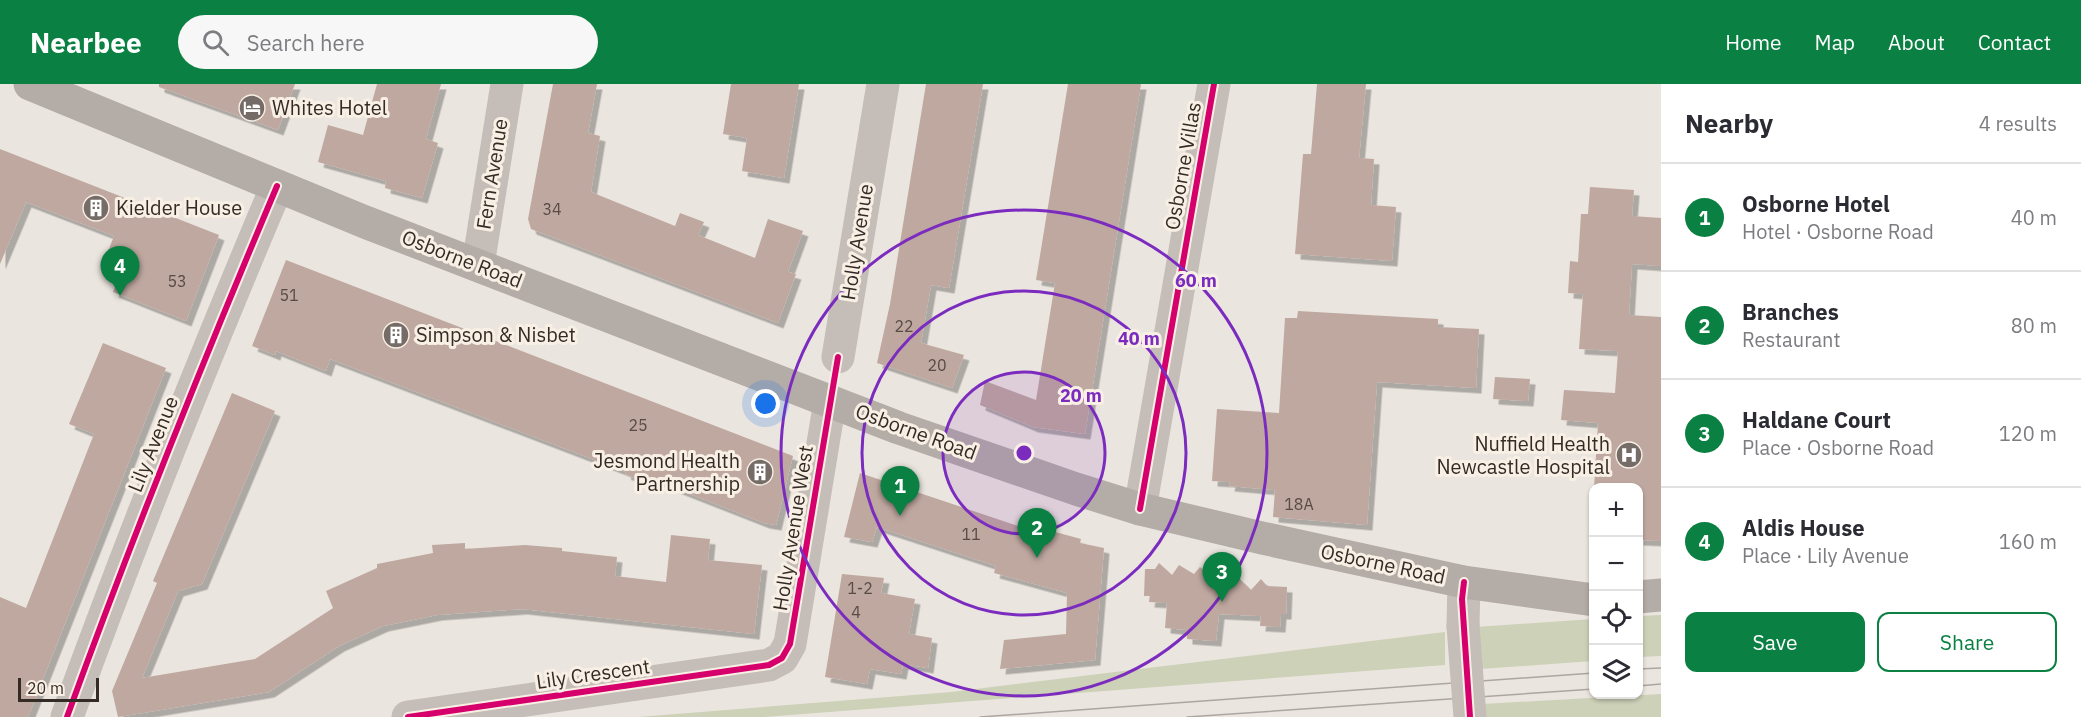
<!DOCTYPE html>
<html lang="en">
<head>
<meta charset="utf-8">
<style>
  :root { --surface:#fff; --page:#f7f7f7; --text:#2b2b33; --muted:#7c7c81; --line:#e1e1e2; --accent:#0b8043 }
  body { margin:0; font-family:"IBM Plex Sans",sans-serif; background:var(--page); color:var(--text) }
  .controls { position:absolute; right:18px; bottom:18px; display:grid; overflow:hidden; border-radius:12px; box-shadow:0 2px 4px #0004 }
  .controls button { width:54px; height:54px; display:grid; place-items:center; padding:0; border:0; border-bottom:2px solid var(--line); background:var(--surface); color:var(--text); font:30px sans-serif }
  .scale { position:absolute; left:18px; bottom:15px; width:81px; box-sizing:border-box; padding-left:6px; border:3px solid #352b26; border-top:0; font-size:16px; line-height:21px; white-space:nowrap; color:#352b26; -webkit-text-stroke:4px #f9f0e5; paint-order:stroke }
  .you { position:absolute; left:766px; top:320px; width:21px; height:21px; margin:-15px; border:4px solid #fff; border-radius:50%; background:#1a73e8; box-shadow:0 0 0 9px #1a73e833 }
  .badge { display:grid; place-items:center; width:39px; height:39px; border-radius:50%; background:var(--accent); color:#fff; font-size:20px; font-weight:700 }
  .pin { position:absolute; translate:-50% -50px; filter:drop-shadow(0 2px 3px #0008) }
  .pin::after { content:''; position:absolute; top:32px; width:21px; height:18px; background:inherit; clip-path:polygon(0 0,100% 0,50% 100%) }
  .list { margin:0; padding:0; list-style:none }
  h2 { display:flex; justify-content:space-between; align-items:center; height:78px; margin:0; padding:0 24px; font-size:26px }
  h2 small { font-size:20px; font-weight:400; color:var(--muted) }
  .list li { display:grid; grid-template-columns:39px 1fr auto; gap:18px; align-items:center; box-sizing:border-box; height:108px; padding:0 24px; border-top:2px solid var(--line) }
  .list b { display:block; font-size:22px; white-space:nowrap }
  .list p { margin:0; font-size:20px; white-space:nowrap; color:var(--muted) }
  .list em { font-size:20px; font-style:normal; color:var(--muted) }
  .actions { display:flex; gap:12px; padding:18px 24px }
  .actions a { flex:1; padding:14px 0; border:2px solid var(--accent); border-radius:12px; text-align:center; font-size:21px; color:var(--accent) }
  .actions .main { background:var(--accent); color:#fff }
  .icon { flex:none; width:33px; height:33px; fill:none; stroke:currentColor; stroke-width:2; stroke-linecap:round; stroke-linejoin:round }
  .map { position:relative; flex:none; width:1661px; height:633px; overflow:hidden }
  header { display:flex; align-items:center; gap:36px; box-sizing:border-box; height:84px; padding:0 30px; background:var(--accent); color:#fff }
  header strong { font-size:28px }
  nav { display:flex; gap:33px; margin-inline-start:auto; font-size:21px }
  .search { width:420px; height:54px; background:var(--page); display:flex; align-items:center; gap:15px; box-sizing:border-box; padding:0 21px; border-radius:33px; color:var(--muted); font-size:22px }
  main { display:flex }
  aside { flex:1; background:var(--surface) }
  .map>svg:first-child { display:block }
  .green { fill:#cdd1b8 }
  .building { fill:#bfa8a0; filter:url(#shadow) }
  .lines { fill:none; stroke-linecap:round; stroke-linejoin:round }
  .minor { stroke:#c4bdb8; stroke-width:33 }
  .major { stroke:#b3aca7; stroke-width:33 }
  .tram { stroke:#aca6a2; stroke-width:1.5 }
  .minor-bridge { stroke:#c4bdb8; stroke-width:33 }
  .cycleway-casing { stroke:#f9f0e5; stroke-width:10 }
  .cycleway { stroke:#d6006c; stroke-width:6 }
  .ring { fill:none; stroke:#7b2cbf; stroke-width:3 }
  .labels { text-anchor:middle; stroke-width:6; stroke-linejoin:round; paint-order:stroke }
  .number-label { font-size:16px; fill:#584a44 }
  .poi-label { font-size:20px; fill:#352b26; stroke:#f9f0e5; text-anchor:start }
  .street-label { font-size:20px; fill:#352b26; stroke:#f9f0e5 }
  .centre { fill:#7b2cbf; stroke:#f9f0e5; stroke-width:3 }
  .ring-label { font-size:18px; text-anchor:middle; font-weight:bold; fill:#7b2cbf; stroke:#f9f0e5; stroke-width:6; stroke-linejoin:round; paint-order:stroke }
</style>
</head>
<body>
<header>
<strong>Nearbee</strong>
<div class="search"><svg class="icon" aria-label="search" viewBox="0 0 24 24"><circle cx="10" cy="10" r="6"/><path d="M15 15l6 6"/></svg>Search here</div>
<nav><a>Home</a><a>Map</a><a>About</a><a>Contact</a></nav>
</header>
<main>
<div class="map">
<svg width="1661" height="633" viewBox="0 0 1661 633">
  <defs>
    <filter id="shadow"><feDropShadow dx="5.5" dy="5.5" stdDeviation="0" flood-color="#0004"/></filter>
  </defs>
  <rect width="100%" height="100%" fill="#ebe5df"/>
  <path class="green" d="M1661 531V572L1639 573V532Z
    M1593 535V577L1480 585 1476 543Z
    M1445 548V581L764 633H638L951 608Z
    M1661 610V633H1482V620Z"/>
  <path class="building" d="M159 0H295L278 46 159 3Z
    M377 0H441L426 55 438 59 422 114 385 104 386 97 318 78 328 41 363 51Z
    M553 0H597L588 49 600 52 591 108 675 142 680 129 704 138 698 151 755 174 768 135 803 147 788 188 796 190 778 239 531 145 528 135Z
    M731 0H799L784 94 742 87 747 54 723 50Z
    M926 0H983L949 204 931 201 921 259 964 271 952 304 877 279 890 220Z
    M1068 0H1141L1085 350 1033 343 980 321 985 297 1036 316 1055 199 1036 196Z
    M1317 0H1366L1359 74 1374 75 1371 121 1396 123 1392 177 1295 170 1303 70H1311Z
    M0 65 219 151 186 237 113 208 123 183 105 175 114 152 26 118 0 180Z
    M1590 103 1634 106 1632 132 1661 134V182L1632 180 1629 231 1661 233V457L1638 456V404H1594L1598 339 1561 336 1564 306 1615 309 1618 267 1579 265 1583 210 1568 209 1570 177 1578 178 1581 130H1588Z
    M286 176 793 372 776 441 764 439 649 394 647 399 625 390 626 388 330 275 326 287 276 267 275 271 252 262Z
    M1298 227 1438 235V243L1479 245 1476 304 1377 298 1367 441 1273 433 1275 406 1229 402 1230 398 1212 397 1217 325 1279 329 1285 234H1297Z
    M103 259 166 284 28 633H0V513L26 524 94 350 69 340Z
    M1495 293 1530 295 1528 317 1493 315Z
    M232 309 275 327 202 500 178 507 142 594 255 575 333 524 326 507 377 484V480L433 469 432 461 465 459V465L525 461 562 464V467L617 473 615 492 666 498 671 451 710 455 708 476 762 481 754 550 522 525 437 531 383 542 339 562 269 608 118 633 112 607 157 499 153 497Z
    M860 389 1036 448 1037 443 1081 455 1080 459 1104 464 1095 576 1000 585 1004 556 1066 550 1067 509 994 489 996 482 877 443 872 458 844 453Z
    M1159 479 1172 491 1179 481 1194 490 1200 483 1217 496 1219 493 1232 503 1239 494 1251 506 1261 495 1267 502 1287 503 1286 530H1281L1280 543 1260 542 1261 532 1219 530 1216 557 1187 555V546L1165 544 1167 519 1149 518 1150 512H1144L1145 485H1155Z
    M842 490 884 494 881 509 915 515 909 550 932 554 928 584 903 580 901 590 870 585 867 600 825 593Z"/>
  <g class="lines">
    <path class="minor" d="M478 181 507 0
      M838 273 883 0
      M1140 425 1214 0
      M1463 542 1464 498
      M67 633C132 454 203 277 277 102
      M408 633 769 581 782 574 790 560 830 317"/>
    <path class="major" d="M30 0 365 138 593 226 899 344 1076 405 1140 425 1262 454 1464 498 1594 516
      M1638 513 1661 511"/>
    <path class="tram" d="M1638 585 1661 584
      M1638 602 1661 600
      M980 633 1594 589
      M1187 633 1594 605"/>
    <path class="minor-bridge" d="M1463 542 1470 633"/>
    <defs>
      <path id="cycleway" d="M1140 425 1214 0
        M1464 498 1462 515 1470 633
        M67 633C132 454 203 277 277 102
        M408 633 769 581 782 574 790 560 838 273"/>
    </defs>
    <use href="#cycleway" class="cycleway-casing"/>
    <use href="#cycleway" class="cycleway"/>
  </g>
  <circle cx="1024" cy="369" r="81" fill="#7b2cbf" fill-opacity=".12"/>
  <g class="ring">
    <circle cx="1024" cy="369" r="81"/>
    <circle cx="1024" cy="369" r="162"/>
    <circle cx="1024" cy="369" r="243"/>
  </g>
  <defs>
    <symbol id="hotel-disc" viewBox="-11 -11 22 22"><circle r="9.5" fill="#756c67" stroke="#f9f0e5"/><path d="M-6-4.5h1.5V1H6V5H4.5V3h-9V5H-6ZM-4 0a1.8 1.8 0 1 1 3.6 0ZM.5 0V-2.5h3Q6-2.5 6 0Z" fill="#fff"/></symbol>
    <symbol id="building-disc" viewBox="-11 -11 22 22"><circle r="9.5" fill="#756c67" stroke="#f9f0e5"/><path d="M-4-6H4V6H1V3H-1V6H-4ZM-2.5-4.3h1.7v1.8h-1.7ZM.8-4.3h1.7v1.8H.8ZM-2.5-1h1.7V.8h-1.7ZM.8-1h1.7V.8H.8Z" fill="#fff"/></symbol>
    <symbol id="hospital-disc" viewBox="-11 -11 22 22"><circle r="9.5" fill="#756c67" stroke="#f9f0e5"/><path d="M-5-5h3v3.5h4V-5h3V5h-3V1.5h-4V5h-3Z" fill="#fff"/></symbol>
  </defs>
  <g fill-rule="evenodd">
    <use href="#hotel-disc" x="237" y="9" width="30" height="30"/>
    <use href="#building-disc" x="81" y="109" width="30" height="30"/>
    <use href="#building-disc" x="381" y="236" width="30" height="30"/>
    <use href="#hospital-disc" x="1614" y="356" width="30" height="30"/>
    <use href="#building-disc" x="745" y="373" width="30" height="30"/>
  </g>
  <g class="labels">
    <g class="number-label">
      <text x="552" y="131">34</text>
      <text x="177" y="203">53</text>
      <text x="289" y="217">51</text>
      <text x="904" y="248">22</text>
      <text x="937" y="287">20</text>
      <text x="638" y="347">25</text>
      <text x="1299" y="426">18A</text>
      <text x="971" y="456">11</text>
      <text x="860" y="510">1-2</text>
      <text x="856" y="534">4</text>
    </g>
    <g class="poi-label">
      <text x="272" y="31">Whites Hotel</text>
      <text x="116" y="131">Kielder House</text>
      <text x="416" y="258">Simpson &amp; Nisbet</text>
      <text x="1610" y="367" text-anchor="end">Nuffield Health<tspan x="1610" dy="23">Newcastle Hospital</tspan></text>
      <text x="740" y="384" text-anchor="end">Jesmond Health<tspan x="740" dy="23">Partnership</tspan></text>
    </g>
    <g class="street-label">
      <text transform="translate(1183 82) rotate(-80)" y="7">Osborne Villas</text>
      <text transform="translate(492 90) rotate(-81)" y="7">Fern Avenue</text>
      <text transform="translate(857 158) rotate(-81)" y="7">Holly Avenue</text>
      <text transform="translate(462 175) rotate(21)" y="7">Osborne Road</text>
      <text transform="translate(916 348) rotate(20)" y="7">Osborne Road</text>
      <text transform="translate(153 360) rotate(-68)" y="7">Lily Avenue</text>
      <text transform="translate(793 444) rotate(-81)" y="7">Holly Avenue West</text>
      <text transform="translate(1383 480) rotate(12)" y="7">Osborne Road</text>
      <text transform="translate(593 590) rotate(-8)" y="7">Lily Crescent</text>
    </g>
  </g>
  <circle cx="1024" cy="369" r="9" class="centre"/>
  <g class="ring-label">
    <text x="1196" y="203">60 m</text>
    <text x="1139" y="261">40 m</text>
    <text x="1081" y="318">20 m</text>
  </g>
</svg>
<div class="controls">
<button>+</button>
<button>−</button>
<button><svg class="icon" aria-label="locate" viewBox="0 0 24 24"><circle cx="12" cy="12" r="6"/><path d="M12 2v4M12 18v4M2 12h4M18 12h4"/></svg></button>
<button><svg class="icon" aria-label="layers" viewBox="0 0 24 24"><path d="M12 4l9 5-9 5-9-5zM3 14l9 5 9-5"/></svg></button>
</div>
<div class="scale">20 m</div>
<div class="you"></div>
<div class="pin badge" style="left:900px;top:432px">1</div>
<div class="pin badge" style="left:1037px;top:474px">2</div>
<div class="pin badge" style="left:1222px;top:518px">3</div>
<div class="pin badge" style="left:120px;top:212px">4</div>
</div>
<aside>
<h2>Nearby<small>4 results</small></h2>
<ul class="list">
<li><span class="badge">1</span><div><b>Osborne Hotel</b><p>Hotel · Osborne Road</p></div><em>40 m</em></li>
<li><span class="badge">2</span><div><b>Branches</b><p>Restaurant</p></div><em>80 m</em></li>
<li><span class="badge">3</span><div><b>Haldane Court</b><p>Place · Osborne Road</p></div><em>120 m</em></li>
<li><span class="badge">4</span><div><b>Aldis House</b><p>Place · Lily Avenue</p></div><em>160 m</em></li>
</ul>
<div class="actions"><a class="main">Save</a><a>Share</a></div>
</aside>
</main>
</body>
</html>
